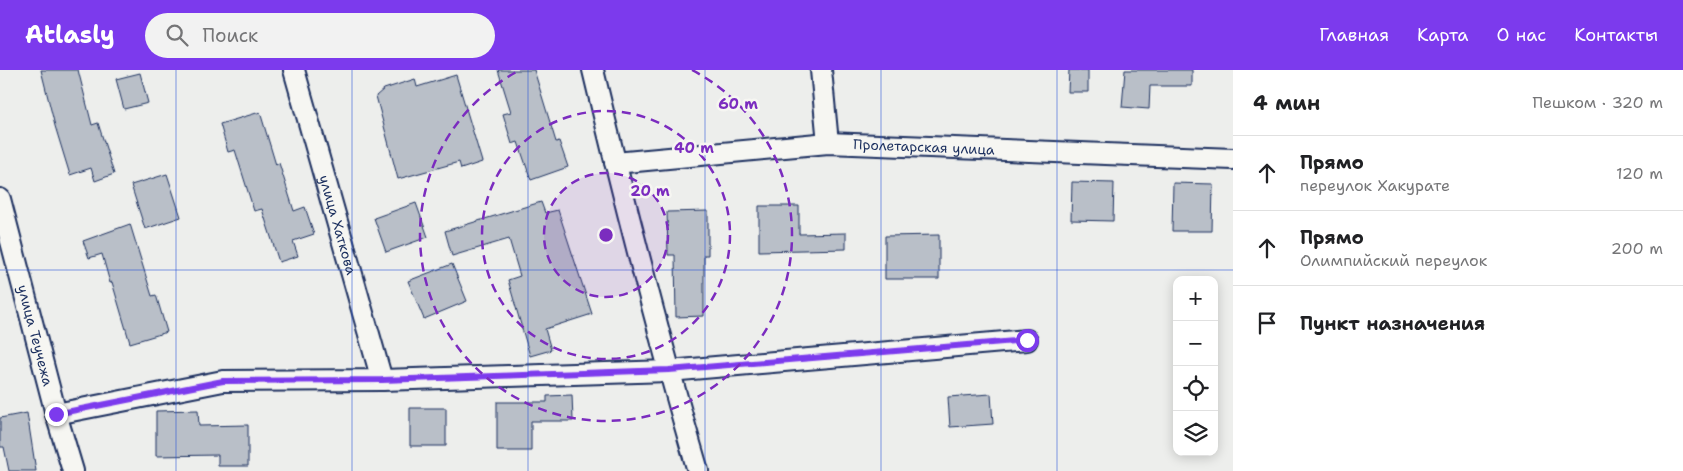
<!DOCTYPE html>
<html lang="ru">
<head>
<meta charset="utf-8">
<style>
  :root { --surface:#fff; --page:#f2f2f2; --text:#202124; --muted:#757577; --line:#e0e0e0; --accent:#7c3aed }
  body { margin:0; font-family:"Shantell Sans",sans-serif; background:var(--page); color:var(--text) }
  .controls { position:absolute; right:15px; bottom:15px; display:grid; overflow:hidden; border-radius:10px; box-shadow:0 2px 12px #0003 }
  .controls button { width:45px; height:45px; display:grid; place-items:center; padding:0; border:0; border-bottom:1px solid var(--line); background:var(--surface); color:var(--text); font:25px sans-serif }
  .stop { position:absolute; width:15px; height:15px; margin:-11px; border:4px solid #7c3aed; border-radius:50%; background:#fff }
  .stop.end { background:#7c3aed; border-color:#fff; box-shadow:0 1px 5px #0008 }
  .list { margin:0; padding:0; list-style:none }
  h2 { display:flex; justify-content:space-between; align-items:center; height:65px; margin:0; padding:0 20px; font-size:21px }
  h2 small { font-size:16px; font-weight:400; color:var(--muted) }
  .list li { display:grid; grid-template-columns:32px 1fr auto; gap:15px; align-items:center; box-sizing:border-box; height:75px; padding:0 20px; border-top:1px solid var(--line) }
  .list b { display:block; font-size:19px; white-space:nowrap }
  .list p { margin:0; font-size:16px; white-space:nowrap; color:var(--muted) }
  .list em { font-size:16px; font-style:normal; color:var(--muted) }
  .icon { flex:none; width:28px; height:28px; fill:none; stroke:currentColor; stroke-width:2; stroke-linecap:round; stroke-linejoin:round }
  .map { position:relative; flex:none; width:1233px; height:401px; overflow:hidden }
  header { display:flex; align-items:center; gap:30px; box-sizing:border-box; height:70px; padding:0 25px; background:var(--accent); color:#fff }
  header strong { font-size:24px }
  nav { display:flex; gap:28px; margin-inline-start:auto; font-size:18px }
  .search { width:350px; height:45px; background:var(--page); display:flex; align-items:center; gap:12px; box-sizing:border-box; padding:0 18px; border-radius:28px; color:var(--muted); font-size:19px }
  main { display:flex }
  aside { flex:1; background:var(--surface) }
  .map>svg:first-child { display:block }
  .building { fill:#b9bfc8; stroke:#1b2f5e }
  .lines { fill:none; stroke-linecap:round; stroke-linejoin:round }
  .street-casing { stroke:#1b2f5e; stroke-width:24 }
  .street { stroke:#f6f6f2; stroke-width:20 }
  .route { stroke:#7c3aed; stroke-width:6 }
  .grid { fill:none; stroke:#1d4ed8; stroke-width:1; stroke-opacity:0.55 }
  .ring { fill:none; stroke:#7b2cbf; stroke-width:2.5; stroke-dasharray:9 6 }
  .labels { text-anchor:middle; stroke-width:5; stroke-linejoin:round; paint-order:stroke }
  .street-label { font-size:14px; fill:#1b2f5e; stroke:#f6f6f2 }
  .centre { fill:#7b2cbf; stroke:#f6f6f2; stroke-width:2.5 }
  .ring-label { font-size:15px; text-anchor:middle; font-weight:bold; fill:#7b2cbf; stroke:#f6f6f2; stroke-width:5; stroke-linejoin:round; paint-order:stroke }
</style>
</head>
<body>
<header>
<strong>Atlasly</strong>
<div class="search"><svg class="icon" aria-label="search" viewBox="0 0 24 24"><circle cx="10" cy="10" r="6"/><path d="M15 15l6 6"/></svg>Поиск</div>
<nav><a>Главная</a><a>Карта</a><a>О нас</a><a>Контакты</a></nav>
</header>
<main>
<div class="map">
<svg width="1233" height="401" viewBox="0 0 1233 401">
  <rect width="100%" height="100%" fill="#edeeec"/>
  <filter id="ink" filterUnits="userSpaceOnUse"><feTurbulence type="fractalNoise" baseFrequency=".02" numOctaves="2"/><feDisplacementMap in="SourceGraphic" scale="10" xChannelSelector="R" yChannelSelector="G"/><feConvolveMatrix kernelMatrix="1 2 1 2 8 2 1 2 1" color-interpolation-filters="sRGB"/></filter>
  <g filter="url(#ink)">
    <path class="building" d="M41 0H78L92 55 98 53 114 104 95 111 91 98 70 105 55 56Z
      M498 0H534L556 72 559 71 568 97 531 110 518 72 512 74 503 44 511 42Z
      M1069 0H1088V22H1068Z
      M1125 0H1192V16H1150L1149 39 1122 37Z
      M140 3 148 33 124 39 116 9Z
      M456 5 482 92 461 99 459 92 398 109 376 26 384 19 415 9 417 17Z
      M260 42 276 95 279 93 294 141 305 137 314 164 293 171 298 186 279 192 262 139 254 141 235 80 228 82 220 54Z
      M167 104 181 147 145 159 131 115Z
      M1072 112 1114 113 1113 151 1071 150Z
      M1173 113 1213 114 1212 161H1172Z
      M541 132 545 143 558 140 592 244 545 259 551 280 530 286 508 210 520 206 509 169 452 186 445 161Z
      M416 133 428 167 386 182 374 148Z
      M759 136H799V164L846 163V179L759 181Z
      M708 141V185H704V246L676 247 675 185H668L667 142Z
      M130 154 152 226 156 225 167 262 130 273 112 212 110 213 102 184 89 188 83 171Z
      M939 165V209H885V166Z
      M452 194 467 231 424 249 408 211Z
      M991 324 993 354 950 357 948 327Z
      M572 325 573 351H531V381H497V332H547V326Z
      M410 338H446V376H410Z
      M198 340 199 356 248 355V396H218V385L156 386V341Z
      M27 343 36 401H9L4 377H0V348Z"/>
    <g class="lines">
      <defs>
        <g id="street">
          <path id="s1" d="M294 0 382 310"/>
          <path d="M593 0C625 135 659 268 698 401"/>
          <path d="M821 0 828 73"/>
          <path id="s2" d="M615 93 828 73 1233 89"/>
          <path id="s3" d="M0 129 56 344 73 401"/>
          <path d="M56 344 223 311 382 310 669 301 1027 270"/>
        </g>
      </defs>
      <use href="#street" class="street-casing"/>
      <use href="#street" class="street"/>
    </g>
  </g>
  <g class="lines" filter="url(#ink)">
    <path class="route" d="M56 344 223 311 382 310 669 300 1027 270"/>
  </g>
  <path class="grid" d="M176 0V401M352 0V401M528 0V401M705 0V401M881 0V401M1057 0V401M0 200H1233"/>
  <circle cx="606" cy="165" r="62" fill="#7b2cbf" fill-opacity=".12"/>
  <g class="ring">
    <circle cx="606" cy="165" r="62"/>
    <circle cx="606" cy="165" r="124"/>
    <path d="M692 0A186 186 0 1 1 520 0"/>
  </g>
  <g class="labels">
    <g class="street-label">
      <text dy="5" stroke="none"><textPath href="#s2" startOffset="310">Пролетарская улица</textPath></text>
      <text dy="5" stroke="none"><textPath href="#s1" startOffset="161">улица Хаткова</textPath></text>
      <text dy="5" stroke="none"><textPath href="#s3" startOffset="141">улица Теучежа</textPath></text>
    </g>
  </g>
  <circle cx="606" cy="165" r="8" class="centre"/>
  <g class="ring-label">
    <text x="738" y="39">60 m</text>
    <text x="694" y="83">40 m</text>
    <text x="650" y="126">20 m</text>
  </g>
</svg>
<div class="controls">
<button>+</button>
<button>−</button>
<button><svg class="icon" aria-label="locate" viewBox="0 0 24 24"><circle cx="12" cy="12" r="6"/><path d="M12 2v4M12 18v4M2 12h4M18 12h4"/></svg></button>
<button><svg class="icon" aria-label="layers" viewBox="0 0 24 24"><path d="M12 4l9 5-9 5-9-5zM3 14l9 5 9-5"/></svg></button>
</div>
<div class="stop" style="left:1027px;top:270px"></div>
<div class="stop end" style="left:56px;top:344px"></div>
</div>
<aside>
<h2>4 мин<small>Пешком · 320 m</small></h2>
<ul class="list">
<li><svg class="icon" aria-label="ahead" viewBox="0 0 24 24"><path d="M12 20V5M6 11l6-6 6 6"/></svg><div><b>Прямо</b><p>переулок Хакурате</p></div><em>120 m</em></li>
<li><svg class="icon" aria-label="ahead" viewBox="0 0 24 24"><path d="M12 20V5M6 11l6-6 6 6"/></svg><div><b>Прямо</b><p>Олимпийский переулок</p></div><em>200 m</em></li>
<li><svg class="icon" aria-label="arrive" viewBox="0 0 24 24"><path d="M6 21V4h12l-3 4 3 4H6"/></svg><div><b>Пункт назначения</b></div></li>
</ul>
</aside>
</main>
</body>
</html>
